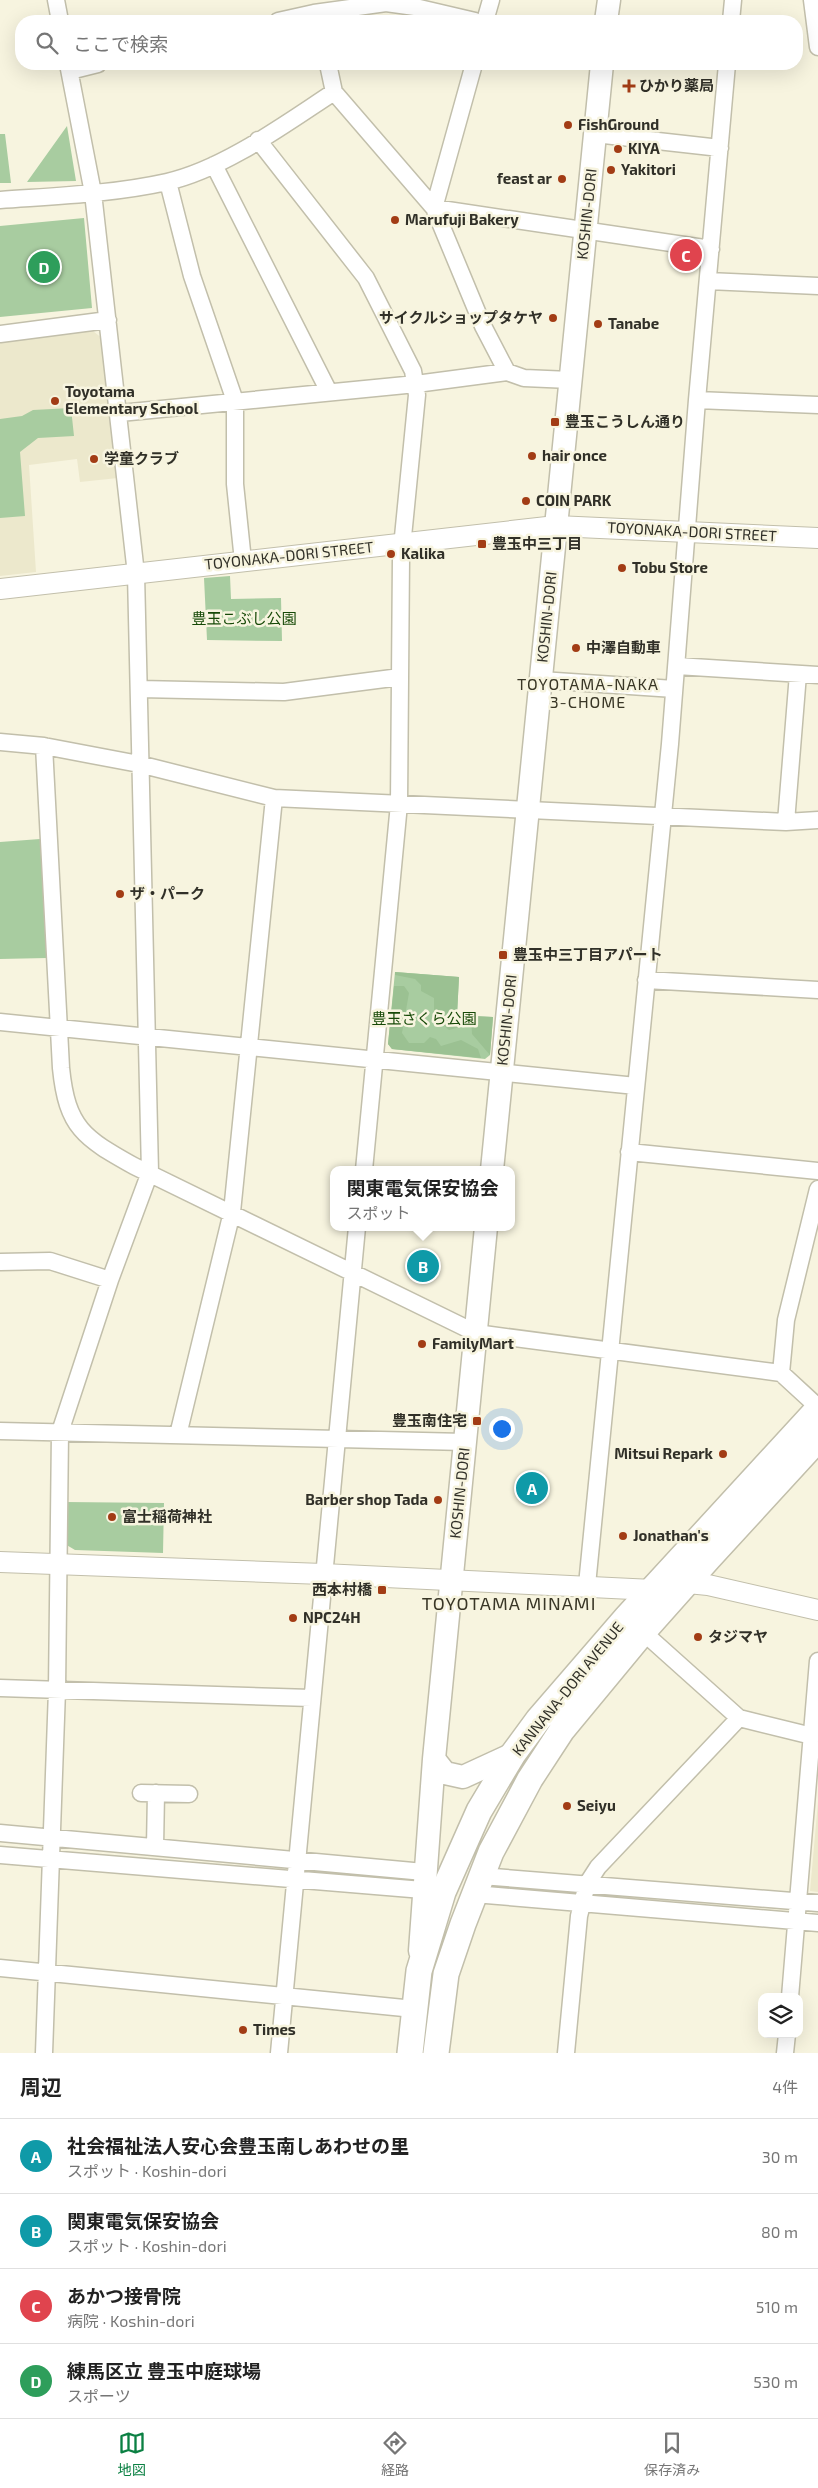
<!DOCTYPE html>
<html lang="ja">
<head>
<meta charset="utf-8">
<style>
  :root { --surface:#fff; --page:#f2f2f2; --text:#222; --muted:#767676; --line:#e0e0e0; --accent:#0b8043 }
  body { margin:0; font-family:"Exo 2","Noto Sans JP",sans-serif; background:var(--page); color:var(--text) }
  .controls { position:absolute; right:15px; bottom:15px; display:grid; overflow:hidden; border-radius:10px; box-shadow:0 5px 20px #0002 }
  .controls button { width:45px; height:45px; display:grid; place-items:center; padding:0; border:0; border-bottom:1px solid var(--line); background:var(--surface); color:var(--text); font:25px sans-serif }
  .you { position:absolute; left:501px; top:1428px; width:18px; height:18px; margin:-12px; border:4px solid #fff; border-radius:50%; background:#1a73e8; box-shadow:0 0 0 8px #1a73e833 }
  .badge { display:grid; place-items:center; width:32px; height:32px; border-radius:50%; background:var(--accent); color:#fff; font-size:16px; font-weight:700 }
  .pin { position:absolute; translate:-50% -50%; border:2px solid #fff; box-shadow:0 1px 5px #0006 }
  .popup { position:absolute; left:330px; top:1166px; width:185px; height:65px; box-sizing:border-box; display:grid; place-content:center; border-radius:10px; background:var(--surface); filter:drop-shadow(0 1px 4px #0005); font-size:16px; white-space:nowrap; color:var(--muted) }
  .popup b { font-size:19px; color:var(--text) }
  .popup::after { content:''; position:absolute; left:50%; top:100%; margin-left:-10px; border:10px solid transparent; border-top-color:var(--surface) }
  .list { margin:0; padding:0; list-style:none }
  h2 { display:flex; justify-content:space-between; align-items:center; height:65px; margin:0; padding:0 20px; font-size:21px }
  h2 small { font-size:16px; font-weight:400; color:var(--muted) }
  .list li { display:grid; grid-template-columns:32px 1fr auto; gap:15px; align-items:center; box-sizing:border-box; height:75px; padding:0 20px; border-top:1px solid var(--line) }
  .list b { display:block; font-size:19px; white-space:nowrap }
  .list p { margin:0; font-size:16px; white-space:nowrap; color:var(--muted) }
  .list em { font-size:16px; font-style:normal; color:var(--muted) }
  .icon { flex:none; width:28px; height:28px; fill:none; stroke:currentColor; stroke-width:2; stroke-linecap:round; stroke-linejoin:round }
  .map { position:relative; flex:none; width:818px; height:2053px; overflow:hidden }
  .search { position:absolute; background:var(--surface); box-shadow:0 5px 20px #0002; left:15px; right:15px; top:15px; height:55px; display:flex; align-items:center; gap:12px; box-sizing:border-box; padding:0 18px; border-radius:20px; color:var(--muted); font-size:19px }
  .sheet { height:365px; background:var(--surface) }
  nav { display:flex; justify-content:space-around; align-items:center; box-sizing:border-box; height:70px; border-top:1px solid var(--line); background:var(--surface); font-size:14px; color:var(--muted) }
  nav a { display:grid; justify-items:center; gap:2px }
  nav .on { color:var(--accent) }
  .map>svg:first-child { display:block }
  .built { fill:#ece8cc }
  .green { fill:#a8cca0 }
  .forest { fill:#9bc192 }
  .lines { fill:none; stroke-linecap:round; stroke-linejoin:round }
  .minor-casing { stroke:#c2bfab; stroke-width:19 }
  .tertiary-casing { stroke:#c2bfab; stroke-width:22 }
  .secondary-casing { stroke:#c2bfab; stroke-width:25 }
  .primary-casing { stroke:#c2bfab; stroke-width:28 }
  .minor { stroke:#fff; stroke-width:16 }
  .tertiary { stroke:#fff; stroke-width:20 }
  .secondary { stroke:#fff; stroke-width:22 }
  .primary { stroke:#fff; stroke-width:25 }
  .poi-dot { fill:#a23c15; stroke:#f7f4df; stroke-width:2 }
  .labels { text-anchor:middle; stroke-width:5; stroke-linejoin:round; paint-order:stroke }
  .poi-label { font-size:15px; font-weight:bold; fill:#313028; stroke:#f7f4df; text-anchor:start }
  .street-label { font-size:15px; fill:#313028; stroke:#f7f4df }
  .park-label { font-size:15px; fill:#164907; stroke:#f7f4df }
  .neighbourhood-label { font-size:16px; letter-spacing:1px; fill:#393626; stroke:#f7f4df }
  .quarter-label { font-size:18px; letter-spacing:1px; fill:#393626; stroke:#f7f4df }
</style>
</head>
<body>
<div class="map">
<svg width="818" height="2053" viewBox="0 0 818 2053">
  <rect width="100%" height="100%" fill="#f7f4df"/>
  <path class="built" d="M93 331 103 339 118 478 80 482 77 459 29 465 36 572 0 576V342Z
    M818 1802V1892L810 1891Z"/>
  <path class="green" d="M67 126 76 181 27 182Z
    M0 134H5L11 183H0Z
    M84 218 92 308 0 317V226Z
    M71 408 74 436 38 438 20 452 25 516 0 518V419L22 416 33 410Z
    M230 576 231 599 281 598 282 641 207 640 204 578Z
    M40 839 47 958 0 959V842Z
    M395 972 459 977 457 1015 493 1017 490 1055 485 1059 392 1049 388 1044Z
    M66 1502 164 1503 163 1553 75 1550 65 1544Z"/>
  <path class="forest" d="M395 972 459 977 457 1015H460V1027L449 1030 434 1017V998L421 991V985L415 979 395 975Z
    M394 986H404L409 993 402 1033 409 1043H424L430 1037 436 1039 441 1046 461 1040 478 1049 481 1058 392 1049 388 1044Z
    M471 1016 493 1017 490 1055 472 1034Z"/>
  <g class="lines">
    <defs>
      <path id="minor" d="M56 0 60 21
        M812 0 818 47
        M278 21 314 13 386 3 415 7 475 21
        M485 21 491 0
        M731 21 733 0
        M328 64 334 92 434 208 483 326 507 372
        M474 64 434 208 711 249
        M70 71 98 64
        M595 134 720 148
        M258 140 366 278 413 371 417 395 401 557 399 804 364 1170
        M214 165 329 392
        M168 182 192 276 235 401V484L243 561
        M0 200C55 196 113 194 167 182 224 169 285 124 334 92
        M708 281 818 286
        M0 334 108 320
        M697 400 818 405
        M120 413 416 384 507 372 524 378 570 380
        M677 666 818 675
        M541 680 674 689
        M140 689 284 692 400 677
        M0 742 44 746 139 764 274 798 786 822 818 820
        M44 746 61 1068C67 1128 84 1138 134 1166L476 1333 781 1373 818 1407
        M786 822 798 674
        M646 980 818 990
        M0 1022 636 1086
        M629 1152 818 1171
        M0 1262 50 1261 110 1280
        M781 1373 786 1320 818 1189
        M0 1431 465 1442
        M178 1435 232 1212 274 798
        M587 1585 670 744 697 400 727 64
        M643 1632 739 1718 812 1736
        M0 1688 311 1698
        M141 1793 189 1794
        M0 1833 424 1872
        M155 1847 156 1793
        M0 1855 423 1890
        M481 1876 818 1903
        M474 1894 818 1923
        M0 1968 414 2009
        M790 1997 818 1661
        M44 2053 57 1690 60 1432 110 1280 150 1172 136 574 93 193 68 64
        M279 2053 357 1227
        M566 2053 579 1916 587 1884 598 1867 739 1718
        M785 2053 787 2034"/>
      <path id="tertiary" d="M0 589 556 526 818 538
        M0 1562 323 1574 653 1590 688 1583 708 1585 818 1610"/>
      <path id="secondary" d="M606 21 609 0
        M492 1170 602 64
        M434 1759 445 1773 463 1777 513 1754
        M420 1951 434 1759 486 1227"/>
      <path id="primary" d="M410 2053 419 1971 443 1892 479 1811 513 1754 538 1720 627 1617 818 1409
        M436 2053 446 1974 463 1924 491 1852 530 1779 562 1730 643 1632 708 1559 818 1439"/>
    </defs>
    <use href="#minor" class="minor-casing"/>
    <use href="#tertiary" class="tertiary-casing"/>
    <use href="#secondary" class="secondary-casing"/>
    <use href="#primary" class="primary-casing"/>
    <use href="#minor" class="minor"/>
    <use href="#tertiary" class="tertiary"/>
    <use href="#secondary" class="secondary"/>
    <use href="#primary" class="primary"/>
  </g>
  <g class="poi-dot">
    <path d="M626.5 78.5h5v5h5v5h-5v5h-5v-5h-5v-5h5z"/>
    <circle cx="568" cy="125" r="5"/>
    <circle cx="618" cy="149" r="5"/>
    <circle cx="611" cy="170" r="5"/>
    <circle cx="562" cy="179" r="5"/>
    <circle cx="395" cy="220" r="5"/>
    <circle cx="553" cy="318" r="5"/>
    <circle cx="598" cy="324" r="5"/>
    <circle cx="55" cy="401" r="5"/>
    <rect x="550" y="417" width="10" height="10" rx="2.5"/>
    <circle cx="532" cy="456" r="5"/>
    <circle cx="94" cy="459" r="5"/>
    <circle cx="526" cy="501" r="5"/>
    <rect x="477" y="539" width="10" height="10" rx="2.5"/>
    <circle cx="391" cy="554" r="5"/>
    <circle cx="622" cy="568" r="5"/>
    <circle cx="576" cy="648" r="5"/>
    <circle cx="120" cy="894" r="5"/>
    <rect x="498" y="950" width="10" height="10" rx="2.5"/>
    <circle cx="422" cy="1344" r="5"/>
    <rect x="472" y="1416" width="10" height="10" rx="2.5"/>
    <circle cx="723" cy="1454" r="5"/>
    <circle cx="438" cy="1500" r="5"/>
    <circle cx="112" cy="1517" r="5"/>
    <circle cx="623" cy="1536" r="5"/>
    <rect x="377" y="1585" width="10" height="10" rx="2.5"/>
    <circle cx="293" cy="1618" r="5"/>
    <circle cx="698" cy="1637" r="5"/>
    <circle cx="567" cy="1806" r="5"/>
    <circle cx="243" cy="2030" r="5"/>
  </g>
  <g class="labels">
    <g class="poi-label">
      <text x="639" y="91">ひかり薬局</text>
      <text x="578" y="130">FishGround</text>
      <text x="628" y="154">KIYA</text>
      <text x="621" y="175">Yakitori</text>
      <text x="552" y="184" text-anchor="end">feast ar</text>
      <text x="405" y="225">Marufuji Bakery</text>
      <text x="543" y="323" text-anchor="end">サイクルショップタケヤ</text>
      <text x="608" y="329">Tanabe</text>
      <text x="65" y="397">Toyotama<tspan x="65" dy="17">Elementary School</tspan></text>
      <text x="565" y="427">豊玉こうしん通り</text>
      <text x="542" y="461">hair once</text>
      <text x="104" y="464">学童クラブ</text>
      <text x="536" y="506">COIN PARK</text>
      <text x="492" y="549">豊玉中三丁目</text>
      <text x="401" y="559">Kalika</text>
      <text x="632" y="573">Tobu Store</text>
      <text x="586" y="653">中澤自動車</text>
      <text x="130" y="899">ザ・パーク</text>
      <text x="513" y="960">豊玉中三丁目アパート</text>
      <text x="432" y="1349">FamilyMart</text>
      <text x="467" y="1426" text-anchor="end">豊玉南住宅</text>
      <text x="713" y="1459" text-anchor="end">Mitsui Repark</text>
      <text x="428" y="1505" text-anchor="end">Barber shop Tada</text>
      <text x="122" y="1522">富士稲荷神社</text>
      <text x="633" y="1541">Jonathan's</text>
      <text x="372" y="1595" text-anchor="end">西本村橋</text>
      <text x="303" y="1623">NPC24H</text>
      <text x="708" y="1642">タジマヤ</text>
      <text x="577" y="1811">Seiyu</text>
      <text x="253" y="2035">Times</text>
    </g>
    <g class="street-label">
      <text transform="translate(587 214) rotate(-84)" y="5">KOSHIN-DORI</text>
      <text transform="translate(692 532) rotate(3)" y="5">TOYONAKA-DORI STREET</text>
      <text transform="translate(289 556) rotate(-6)" y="5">TOYONAKA-DORI STREET</text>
      <text transform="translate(547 617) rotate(-84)" y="5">KOSHIN-DORI</text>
      <text transform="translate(507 1020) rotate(-84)" y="5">KOSHIN-DORI</text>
      <text transform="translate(460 1493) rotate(-84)" y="5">KOSHIN-DORI</text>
      <text transform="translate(568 1689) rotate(-51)" y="5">KANNANA-DORI AVENUE</text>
    </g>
    <g class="park-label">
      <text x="244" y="624">豊玉こぶし公園</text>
      <text x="424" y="1024">豊玉さくら公園</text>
    </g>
    <g class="neighbourhood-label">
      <text x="588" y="690">TOYOTAMA-NAKA<tspan x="588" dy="18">3-CHOME</tspan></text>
    </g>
    <g class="quarter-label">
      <text x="509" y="1610">TOYOTAMA MINAMI</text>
    </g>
  </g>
</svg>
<div class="controls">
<button><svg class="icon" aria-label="layers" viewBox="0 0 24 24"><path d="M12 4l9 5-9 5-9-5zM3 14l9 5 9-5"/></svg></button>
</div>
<div class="you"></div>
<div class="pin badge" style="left:532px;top:1488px;background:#0f9aa8">A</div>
<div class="pin badge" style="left:423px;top:1266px;background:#0f9aa8">B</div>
<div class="popup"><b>関東電気保安協会</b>スポット</div>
<div class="pin badge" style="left:686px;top:255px;background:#e0444e">C</div>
<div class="pin badge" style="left:44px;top:267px;background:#2e9e5b">D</div>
<div class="search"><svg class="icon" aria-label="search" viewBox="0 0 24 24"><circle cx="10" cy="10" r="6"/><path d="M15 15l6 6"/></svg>ここで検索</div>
</div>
<section class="sheet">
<h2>周辺<small>4件</small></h2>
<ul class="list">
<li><span class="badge" style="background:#0f9aa8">A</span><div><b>社会福祉法人安心会豊玉南しあわせの里</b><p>スポット · Koshin-dori</p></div><em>30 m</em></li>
<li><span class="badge" style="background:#0f9aa8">B</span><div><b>関東電気保安協会</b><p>スポット · Koshin-dori</p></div><em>80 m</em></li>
<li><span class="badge" style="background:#e0444e">C</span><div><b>あかつ接骨院</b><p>病院 · Koshin-dori</p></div><em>510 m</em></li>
<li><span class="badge" style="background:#2e9e5b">D</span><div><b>練馬区立 豊玉中庭球場</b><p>スポーツ</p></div><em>530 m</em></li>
</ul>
</section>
<nav>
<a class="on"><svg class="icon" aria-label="map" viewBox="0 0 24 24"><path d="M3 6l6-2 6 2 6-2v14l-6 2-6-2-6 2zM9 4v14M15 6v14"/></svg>地図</a>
<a><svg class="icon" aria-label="directions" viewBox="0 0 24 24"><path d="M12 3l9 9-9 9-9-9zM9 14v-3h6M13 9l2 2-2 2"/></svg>経路</a>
<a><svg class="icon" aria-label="saved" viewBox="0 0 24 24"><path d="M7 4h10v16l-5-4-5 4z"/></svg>保存済み</a>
</nav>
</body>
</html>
